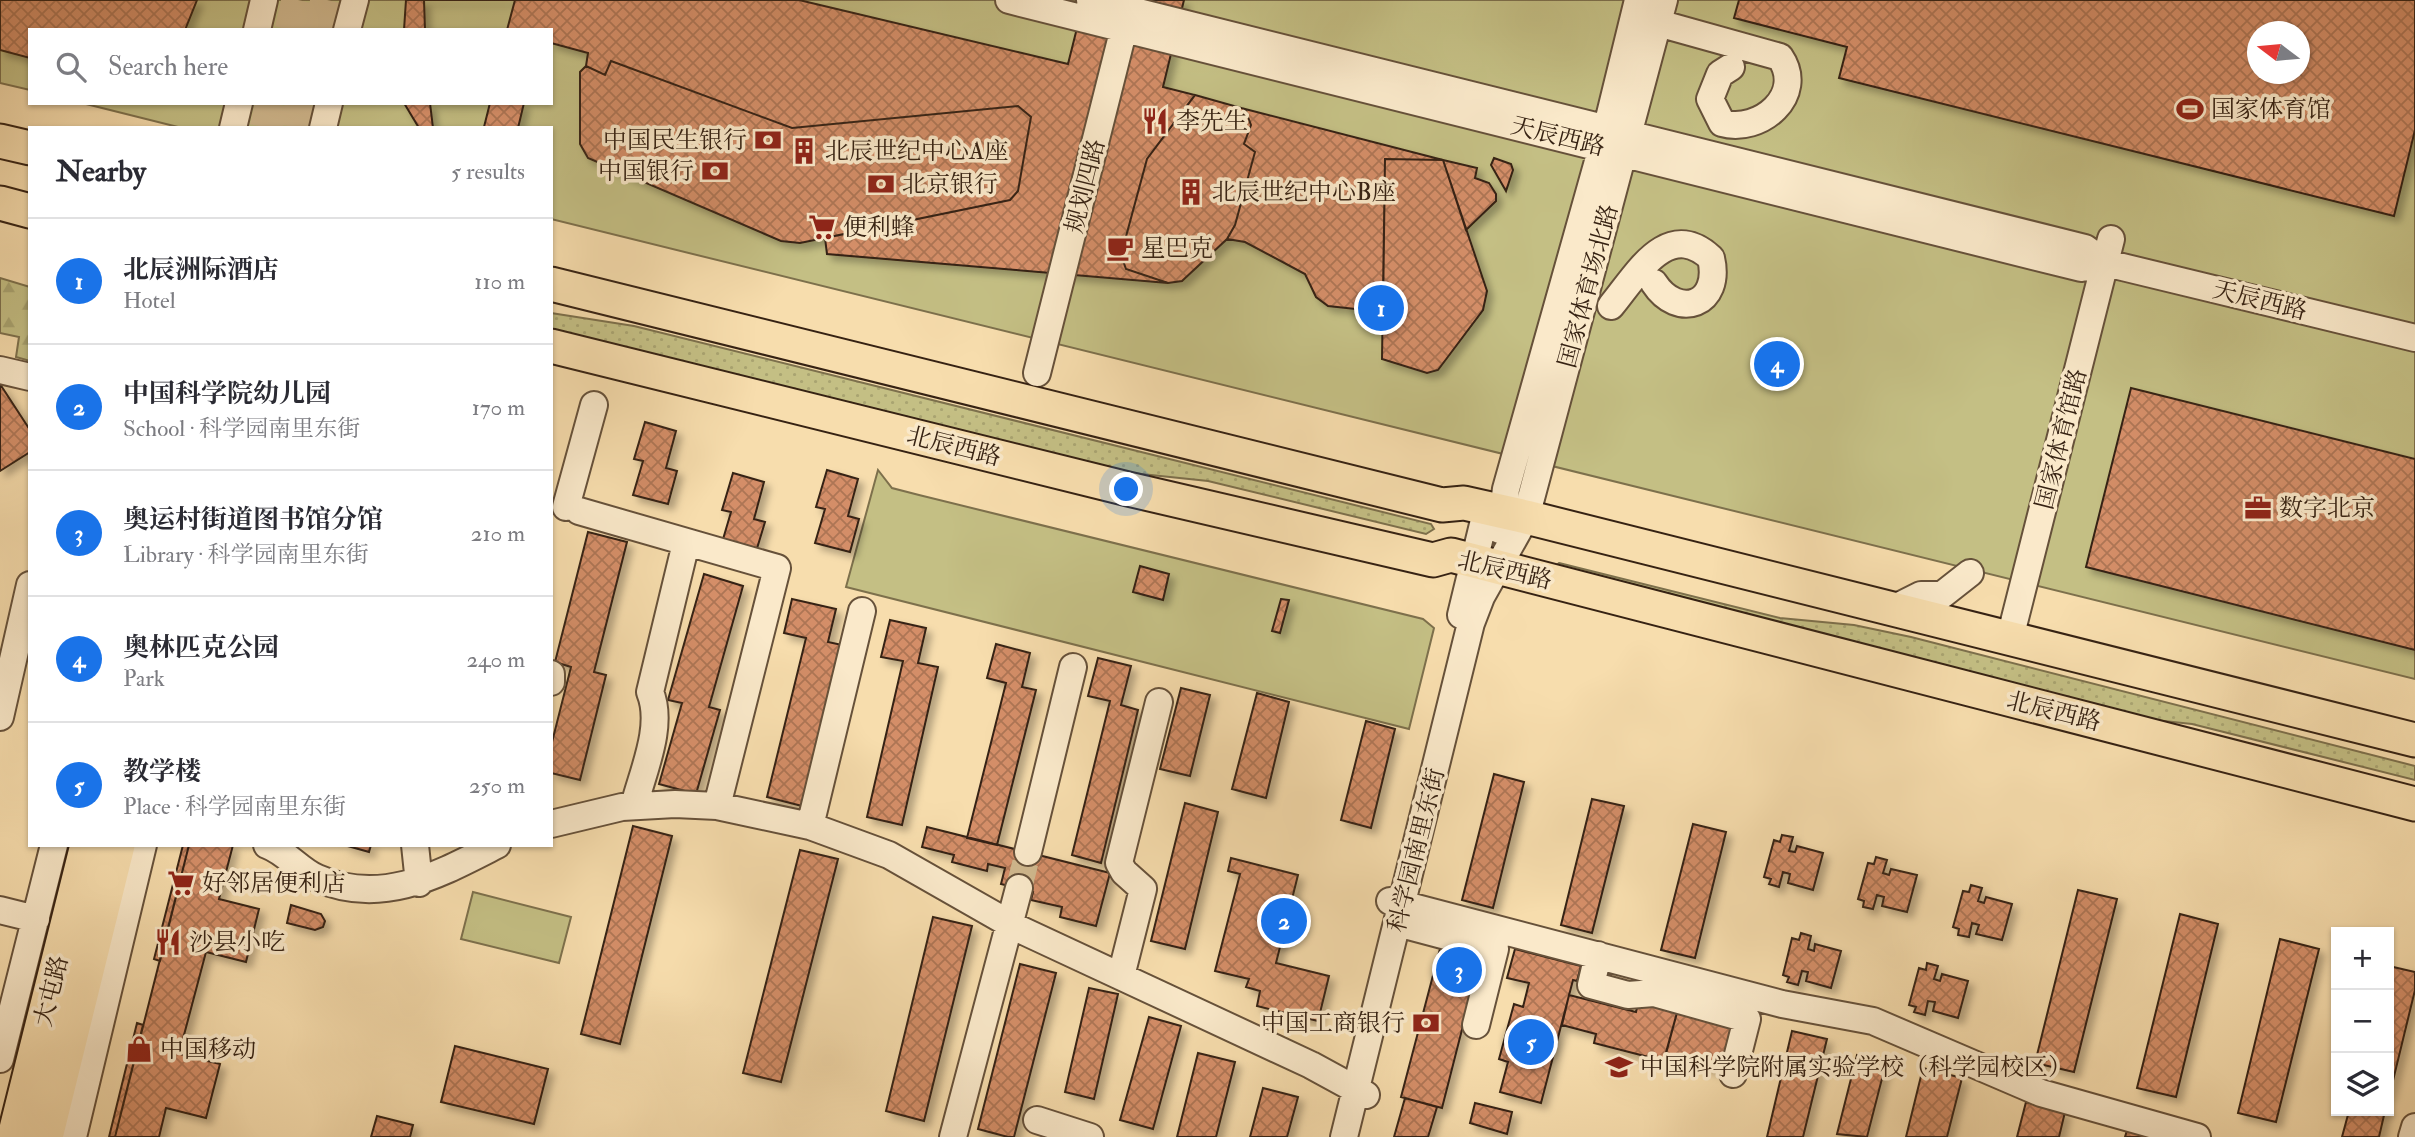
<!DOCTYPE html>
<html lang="en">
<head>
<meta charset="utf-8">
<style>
  :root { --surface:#fff; --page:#f2f2f3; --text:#2b2b33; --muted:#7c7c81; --line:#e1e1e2; --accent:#1a73e8 }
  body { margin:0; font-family:"IM FELL Double Pica","Noto Serif SC",serif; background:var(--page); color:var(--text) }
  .controls { position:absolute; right:21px; bottom:21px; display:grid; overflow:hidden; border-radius:0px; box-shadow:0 2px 5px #0004 }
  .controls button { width:63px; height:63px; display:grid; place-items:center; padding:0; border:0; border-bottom:2px solid var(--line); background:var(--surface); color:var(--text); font:35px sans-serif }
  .compass { position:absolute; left:2247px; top:21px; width:63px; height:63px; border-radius:50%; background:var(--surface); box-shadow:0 2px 5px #0004; rotate:286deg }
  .you { position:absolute; left:1127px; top:490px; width:24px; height:24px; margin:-18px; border:5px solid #fff; border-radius:50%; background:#1a73e8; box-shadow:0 0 0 10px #1a73e833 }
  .badge { display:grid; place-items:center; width:46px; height:46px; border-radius:50%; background:var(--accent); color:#fff; font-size:23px; font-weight:700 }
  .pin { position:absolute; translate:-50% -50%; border:4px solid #fff; box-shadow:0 2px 7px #0006 }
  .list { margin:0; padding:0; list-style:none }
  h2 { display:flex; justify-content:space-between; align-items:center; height:91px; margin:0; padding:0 28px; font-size:30px }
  h2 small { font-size:23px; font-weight:400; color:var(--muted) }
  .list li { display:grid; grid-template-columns:46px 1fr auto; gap:21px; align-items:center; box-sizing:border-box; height:126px; padding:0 28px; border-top:2px solid var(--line) }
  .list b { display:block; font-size:26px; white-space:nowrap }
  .list p { margin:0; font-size:23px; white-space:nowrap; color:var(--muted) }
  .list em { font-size:23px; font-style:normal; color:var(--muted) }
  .icon { flex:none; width:38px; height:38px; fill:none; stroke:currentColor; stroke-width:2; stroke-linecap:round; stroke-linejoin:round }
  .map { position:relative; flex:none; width:2415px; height:1137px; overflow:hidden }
  .search { position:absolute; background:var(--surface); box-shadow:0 2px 5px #0004; left:28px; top:28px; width:525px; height:77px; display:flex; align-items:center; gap:18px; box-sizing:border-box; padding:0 24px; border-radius:0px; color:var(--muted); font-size:26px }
  .panel { position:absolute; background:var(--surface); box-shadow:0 2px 5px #0004; left:28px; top:126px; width:525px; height:721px; border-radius:0px }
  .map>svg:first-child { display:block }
  .grass { fill:url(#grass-dots); stroke:#7d704c; stroke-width:2 }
  .forest { fill:url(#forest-firs); stroke:#7d704c; stroke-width:2 }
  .park { fill:#c4bf84; stroke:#7d704c; stroke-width:2; fill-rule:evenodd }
  .building { fill:url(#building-cross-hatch); stroke:#362213; stroke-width:2; fill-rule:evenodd; filter:url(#shadow) }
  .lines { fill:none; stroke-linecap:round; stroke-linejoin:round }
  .minor-tunnel { stroke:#d0b88e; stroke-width:26; stroke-dasharray:26 13; stroke-linecap:butt }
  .major-tunnel { stroke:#d0b88e; stroke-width:33; stroke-dasharray:33 17; stroke-linecap:butt }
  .minor-casing { stroke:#66513a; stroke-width:30 }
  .major-casing { stroke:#362213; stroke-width:37 }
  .minor { stroke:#fae9ca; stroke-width:26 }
  .major { stroke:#f7ddad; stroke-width:33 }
  .labels { text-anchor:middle; stroke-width:7; stroke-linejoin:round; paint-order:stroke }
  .poi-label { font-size:24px; fill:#362213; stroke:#fae9ca; text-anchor:start }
  .street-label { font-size:24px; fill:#362213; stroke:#fae9ca }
</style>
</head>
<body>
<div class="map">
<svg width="2415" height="1137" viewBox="0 0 2415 1137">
  <defs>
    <pattern id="grass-dots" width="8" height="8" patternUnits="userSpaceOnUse" patternTransform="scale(1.75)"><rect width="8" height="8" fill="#c4bf84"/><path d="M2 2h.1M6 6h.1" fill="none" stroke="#a9a471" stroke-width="1.8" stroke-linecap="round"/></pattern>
    <pattern id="forest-firs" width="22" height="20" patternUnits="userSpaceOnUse" patternTransform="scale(1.75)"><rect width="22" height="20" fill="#c4bf84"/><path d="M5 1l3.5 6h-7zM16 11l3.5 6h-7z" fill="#a9a471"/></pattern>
    <pattern id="building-cross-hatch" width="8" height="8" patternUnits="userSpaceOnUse" patternTransform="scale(1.75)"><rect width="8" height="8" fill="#d48e68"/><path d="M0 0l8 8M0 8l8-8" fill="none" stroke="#ad7454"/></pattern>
    <filter id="shadow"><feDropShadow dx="5.5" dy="5.5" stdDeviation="3.5" flood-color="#0004"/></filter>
  </defs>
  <rect width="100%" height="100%" fill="#f7ddad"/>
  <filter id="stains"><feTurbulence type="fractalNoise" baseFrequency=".00286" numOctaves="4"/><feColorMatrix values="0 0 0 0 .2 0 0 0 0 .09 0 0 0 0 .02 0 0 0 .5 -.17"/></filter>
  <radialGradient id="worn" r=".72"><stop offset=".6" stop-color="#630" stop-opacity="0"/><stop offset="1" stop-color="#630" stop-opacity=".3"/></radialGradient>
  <path class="grass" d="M551 313 634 326 1431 524 1434 529 1426 534 1208 481 1132 473 587 339 551 329Z
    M1559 563 1780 618 1854 625 1911 637 2415 766V780L2192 724 2126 717 1553 568Z"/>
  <path class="forest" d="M0 278 30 287V361L16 357 19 337 0 333Z"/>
  <path class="park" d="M0 0H2415V679L551 219V128H182L82 103H551V30H30V90L0 83ZM2258 32H2300V74H2258Z
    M878 470 892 488 919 495 1423 619 1434 628 1409 729 846 587Z
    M473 892 571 917 559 963 461 939Z"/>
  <path class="building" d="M0 0H197L185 30H30V58L0 50Z
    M406 0H799L1068 64 1084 0H1184L1163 87 1195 95 1147 159 1121 255 1126 269 1168 283 827 254 825 238 1010 200 1018 191 1031 117 1018 106 792 128 611 61 605 75 586 66 588 53 551 43V30H404Z
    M424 0H515L507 30H425Z
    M1739 0H2415V130L2394 216 1839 78 1847 47 1734 18ZM2258 32H2300V74H2258Z
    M611 61 792 128 1018 106 1031 117 1018 191 1010 200 800 243 781 241 588 158 580 144V72L586 66 605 75Z
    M1195 95 1245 109 1251 125 1244 144 1255 152 1235 225 1227 239 1182 281 1168 283 1126 269 1121 255 1147 159Z
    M404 103H524L518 128H419Z
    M430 103H490L484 127 481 128H433Z
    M1245 109 1443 160 1385 159 1383 312 1328 306 1316 297 1305 274 1245 242 1227 239 1235 225 1255 152 1244 144 1251 125Z
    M1494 158 1511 164 1513 170 1506 191 1491 165Z
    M1385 159 1443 160 1487 291 1483 310 1438 370 1427 373 1382 359Z
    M1443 160 1477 168 1475 178 1489 183 1496 194V201L1466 230Z
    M0 384 30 430V452L0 471Z
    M2131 388 2415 459V650L2086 567Z
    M645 422 676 431 666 468 677 471 668 504 633 495 643 461 634 459Z
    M827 470 858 479 848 516 859 519 850 552 815 543 825 509 816 507Z
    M733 473 764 482 754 519 765 522 755 555 721 546 731 512 722 510Z
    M588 532 627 542 594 672 606 675 580 780 551 773V746L571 667 555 662Z
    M1140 566 1169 574 1163 600 1133 592Z
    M704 574 743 586 709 707 720 710 696 794 659 784 682 703 668 700Z
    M792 599 836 609 828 642 842 645 802 806 767 797 806 638 784 633Z
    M1281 599 1289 600 1280 633 1272 631Z
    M890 620 926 628 918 663 938 667 902 825 867 817 903 661 881 657Z
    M996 644 1030 653 1022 687 1036 690 997 845 967 838 1006 683 987 678Z
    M1098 658 1131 666 1121 705 1138 710 1101 863 1072 855 1110 701 1088 696Z
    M1181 688 1210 695 1190 776 1160 769Z
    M1257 693 1289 702 1266 798 1232 789Z
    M1366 721 1395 729 1371 828 1341 820Z
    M1494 774 1524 782 1493 908 1462 900Z
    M1592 799 1624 806 1592 933 1561 925Z
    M1185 803 1218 812 1185 949 1151 941Z
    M1693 824 1726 832 1695 958 1661 950Z
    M633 826 672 836 620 1044 581 1034Z
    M927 827 1110 873 1096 926 1060 917 1062 907 1031 900 1033 892 1001 884 1005 868 988 864 987 871 952 862 954 855 922 847Z
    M1782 835 1793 837 1789 851 1795 852 1797 846 1823 853 1813 890 1788 883 1790 874 1783 872 1779 887 1769 884 1771 879 1764 877 1774 840 1780 842Z
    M183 845H189L160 961 154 959Z
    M189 845H233L219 899 259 909 246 962 206 952 184 1035 180 1054 220 1064 206 1118 166 1108 159 1137H115Z
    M344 845H371L369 852Z
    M800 850 838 859 781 1082 743 1073Z
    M1876 857 1887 860 1883 873 1889 875 1891 869 1917 875 1907 912 1882 906 1884 897 1877 895 1873 909 1863 907 1864 901 1858 899 1868 863 1874 864Z
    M1231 858 1298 875 1276 963 1329 976 1318 1021 1257 1006 1260 991 1246 987 1249 979 1215 971 1240 874 1228 871Z
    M1971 885 1982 888 1978 901 1984 903 1986 897 2012 904 2002 940 1976 934 1979 925 1972 923 1969 937 1958 935 1959 929 1953 927 1963 891 1969 892Z
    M2078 890 2117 899 2074 1072 2035 1063Z
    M291 905 321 914 325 921 323 927 315 930 287 923Z
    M2180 914 2218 924 2176 1097 2137 1088Z
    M933 917 972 926 924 1121 886 1111Z
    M1801 933 1811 936 1808 949 1814 951 1815 944 1841 951 1831 988 1806 981 1808 972 1802 971 1798 985 1787 982 1789 977 1783 975 1792 938 1799 940Z
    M2280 939 2319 949 2276 1122 2238 1113Z
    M1441 945 1481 955 1442 1108 1401 1097Z
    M1515 949 1581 966 1577 981 1573 980 1541 1103 1500 1092 1508 1062 1499 1059 1514 1004 1523 1007 1529 983 1507 978Z
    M1927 963 1938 966 1934 979 1940 981 1942 974 1968 981 1958 1018 1933 1011 1935 1002 1928 1001 1925 1015 1914 1012 1916 1007 1909 1005 1919 968 1926 970Z
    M1020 964 1056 973 1014 1137H1008L978 1129Z
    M2389 966 2415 972V990L2389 1097Z
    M1089 988 1118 994 1094 1099 1065 1092Z
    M1569 995 1636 1012 1639 999 1678 1009 1664 1061 1594 1043 1596 1034 1562 1025Z
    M1678 1009 1733 1023 1720 1071 1665 1056Z
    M1149 1017 1181 1026 1153 1129 1120 1120Z
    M137 1023 143 1025 115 1137H109Z
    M1792 1031 1827 1039 1803 1137H1767Z
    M455 1046 548 1069 534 1124 441 1102Z
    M1198 1053 1235 1062 1216 1137H1177Z
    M1857 1055 1886 1063 1867 1137 1837 1134Z
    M1923 1068 1962 1078 1947 1137H1906Z
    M1263 1088 1298 1097 1287 1137H1250Z
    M1405 1098 1437 1107 1428 1137H1394Z
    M2026 1102 2065 1112 2059 1137H2017Z
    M1475 1103 1512 1112 1507 1134 1470 1123Z
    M2349 1111H2385L2379 1137H2342Z
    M377 1116 413 1125 410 1137H371Z
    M2128 1127 2166 1137H2125Z"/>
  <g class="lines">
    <path class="minor-tunnel" d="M1019 888 1028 852"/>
    <path class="major-tunnel" d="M291 30 298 0
      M320 30 327 0
      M266 128 272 103
      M296 128 302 103"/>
    <defs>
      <path id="minor" d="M1009 0 2081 268 2106 263
        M1090 0 2085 248 2106 263 2415 338
        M1658 23 1780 57C1806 95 1760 134 1722 123L1710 99 1720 74 1731 67
        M257 30 264 0
        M347 30 355 0
        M233 128 239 103
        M323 128 329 103
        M1611 306C1637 275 1667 218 1711 258 1722 305 1678 320 1654 283
        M0 370 30 377
        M1037 373 1128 12
        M566 507 594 405
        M579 511 777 568 717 806
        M1500 530 1506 489 1602 147 1638 0
        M1893 609 1921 595H1942L1970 573
        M1461 615 1487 508
        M2010 638 2111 239
        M551 674V682
        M0 717 30 585
        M634 806C643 771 664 726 650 692L686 543
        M551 824 622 807 675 804 717 806 810 826 889 855 1017 928 1311 1065 1366 1095
        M810 826 862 611
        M267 845C286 852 299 870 317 878 382 907 440 874 497 845
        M415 845 419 883
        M1028 852 1073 667
        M1390 901 1782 1004 1873 1021 2041 1093 2197 1137
        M0 910 36 919
        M1397 923 1495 949 1476 1025
        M1598 955 1591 985 1628 995 1654 993 1747 1019 1733 1074
        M1121 976 1143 889 1124 872 1119 863 1159 702
        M0 1059 54 845
        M1037 1120 1090 1137
        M73 1137 143 845
        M953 1137 1019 888
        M1344 1137 1471 623 1481 597 1526 517 1664 0
        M2412 1137 2415 1127"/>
      <path id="major" d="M0 141 30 148
        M0 203 30 211
        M551 284 1442 505 1464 503 1526 517 2415 740
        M551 346 1128 489 1433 560 1451 555 2415 804
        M14 1137 87 845
        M46 1137 118 845"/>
    </defs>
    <use href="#minor" class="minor-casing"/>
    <use href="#major" class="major-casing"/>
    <use href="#minor" class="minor"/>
    <use href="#major" class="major"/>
  </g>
  <defs>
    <symbol id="stadium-bare" viewBox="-9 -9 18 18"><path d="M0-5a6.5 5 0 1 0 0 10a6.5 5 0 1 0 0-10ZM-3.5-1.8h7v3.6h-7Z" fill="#8f2418" stroke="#fae9ca" stroke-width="2.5" paint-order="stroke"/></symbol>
    <symbol id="restaurant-bare" viewBox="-9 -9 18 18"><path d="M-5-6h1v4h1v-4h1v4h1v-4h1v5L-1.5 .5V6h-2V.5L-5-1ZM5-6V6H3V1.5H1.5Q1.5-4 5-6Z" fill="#8f2418" stroke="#fae9ca" stroke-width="2.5" paint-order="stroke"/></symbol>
    <symbol id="bank-bare" viewBox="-9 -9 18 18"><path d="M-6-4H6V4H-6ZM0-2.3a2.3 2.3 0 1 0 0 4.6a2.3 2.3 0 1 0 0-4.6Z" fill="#8f2418" stroke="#fae9ca" stroke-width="2.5" paint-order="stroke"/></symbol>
    <symbol id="building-bare" viewBox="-9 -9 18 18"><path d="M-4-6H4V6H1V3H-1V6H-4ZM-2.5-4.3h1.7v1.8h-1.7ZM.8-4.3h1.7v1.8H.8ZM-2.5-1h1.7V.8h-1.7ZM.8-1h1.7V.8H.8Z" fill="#8f2418" stroke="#fae9ca" stroke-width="2.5" paint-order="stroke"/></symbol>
    <symbol id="supermarket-bare" viewBox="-9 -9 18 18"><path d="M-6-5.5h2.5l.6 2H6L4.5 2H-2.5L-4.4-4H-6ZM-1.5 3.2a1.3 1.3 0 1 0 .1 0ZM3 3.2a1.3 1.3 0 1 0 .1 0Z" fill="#8f2418" stroke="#fae9ca" stroke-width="2.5" paint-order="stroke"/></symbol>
    <symbol id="cafe-bare" viewBox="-9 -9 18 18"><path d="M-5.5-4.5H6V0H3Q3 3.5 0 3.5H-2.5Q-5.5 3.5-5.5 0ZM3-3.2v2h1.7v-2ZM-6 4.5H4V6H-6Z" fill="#8f2418" stroke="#fae9ca" stroke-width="2.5" paint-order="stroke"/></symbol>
    <symbol id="office-bare" viewBox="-9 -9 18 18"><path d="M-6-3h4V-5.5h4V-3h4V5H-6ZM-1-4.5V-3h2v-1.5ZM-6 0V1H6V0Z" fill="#8f2418" stroke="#fae9ca" stroke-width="2.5" paint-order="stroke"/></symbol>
    <symbol id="shop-bare" viewBox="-9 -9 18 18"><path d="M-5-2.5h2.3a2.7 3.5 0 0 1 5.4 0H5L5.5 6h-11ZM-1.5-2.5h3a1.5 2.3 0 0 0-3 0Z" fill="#8f2418" stroke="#fae9ca" stroke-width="2.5" paint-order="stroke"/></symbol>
    <symbol id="school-bare" viewBox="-9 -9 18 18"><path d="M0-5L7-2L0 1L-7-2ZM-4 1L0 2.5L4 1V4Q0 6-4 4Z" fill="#8f2418" stroke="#fae9ca" stroke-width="2.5" paint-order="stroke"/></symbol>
  </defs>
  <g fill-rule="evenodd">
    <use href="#stadium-bare" x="2171" y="90" width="38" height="38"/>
    <use href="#restaurant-bare" x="1136" y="102" width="38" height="38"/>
    <use href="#bank-bare" x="749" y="121" width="38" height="38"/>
    <use href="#building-bare" x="785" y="132" width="38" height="38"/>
    <use href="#bank-bare" x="696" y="152" width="38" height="38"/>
    <use href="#bank-bare" x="862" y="165" width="38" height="38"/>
    <use href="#building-bare" x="1172" y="173" width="38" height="38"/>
    <use href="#supermarket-bare" x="803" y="208" width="38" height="38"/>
    <use href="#cafe-bare" x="1101" y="229" width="38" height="38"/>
    <use href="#office-bare" x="2239" y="489" width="38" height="38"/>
    <use href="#supermarket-bare" x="162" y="864" width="38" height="38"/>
    <use href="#restaurant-bare" x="149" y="923" width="38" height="38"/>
    <use href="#bank-bare" x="1407" y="1004" width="38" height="38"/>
    <use href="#shop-bare" x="120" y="1030" width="38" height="38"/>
    <use href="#school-bare" x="1600" y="1048" width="38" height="38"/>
  </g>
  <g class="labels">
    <g class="poi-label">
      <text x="2211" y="117">国家体育馆</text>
      <text x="1176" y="129">李先生</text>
      <text x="747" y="148" text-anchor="end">中国民生银行</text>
      <text x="825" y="159">北辰世纪中心A座</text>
      <text x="694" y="179" text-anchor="end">中国银行</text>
      <text x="902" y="192">北京银行</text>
      <text x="1212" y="200">北辰世纪中心B座</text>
      <text x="843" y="235">便利蜂</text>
      <text x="1141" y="256">星巴克</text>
      <text x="2279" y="516">数字北京</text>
      <text x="202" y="891">好邻居便利店</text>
      <text x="189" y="950">沙县小吃</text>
      <text x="1405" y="1031" text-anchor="end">中国工商银行</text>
      <text x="160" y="1057">中国移动</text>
      <text x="1640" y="1075">中国科学院附属实验学校（科学园校区）</text>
    </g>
    <g class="street-label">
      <text transform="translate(1558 136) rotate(14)" y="8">天辰西路</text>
      <text transform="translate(1085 186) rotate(-76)" y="8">规划四路</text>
      <text transform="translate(1588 286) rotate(-75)" y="8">国家体育场北路</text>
      <text transform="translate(2260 300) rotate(14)" y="8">天辰西路</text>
      <text transform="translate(2061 439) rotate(-76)" y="8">国家体育馆路</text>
      <text transform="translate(954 446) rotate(14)" y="8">北辰西路</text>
      <text transform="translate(1505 570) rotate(13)" y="8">北辰西路</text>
      <text transform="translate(2054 711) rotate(14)" y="8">北辰西路</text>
      <text transform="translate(1416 850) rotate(-76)" y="8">科学园南里东街</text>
      <text transform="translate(51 991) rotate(-76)" y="8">大屯路</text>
    </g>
  </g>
  <rect width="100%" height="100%" filter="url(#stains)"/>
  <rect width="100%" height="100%" fill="url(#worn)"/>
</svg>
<div class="controls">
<button>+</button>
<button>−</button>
<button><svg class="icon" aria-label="layers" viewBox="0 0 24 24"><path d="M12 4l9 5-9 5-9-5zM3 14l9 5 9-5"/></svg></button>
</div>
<svg class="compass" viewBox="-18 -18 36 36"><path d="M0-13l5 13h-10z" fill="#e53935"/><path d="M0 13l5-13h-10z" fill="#7c7c81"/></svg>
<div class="you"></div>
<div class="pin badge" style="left:1381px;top:308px">1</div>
<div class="pin badge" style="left:1284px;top:921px">2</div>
<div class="pin badge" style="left:1459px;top:970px">3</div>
<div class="pin badge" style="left:1777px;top:364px">4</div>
<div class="pin badge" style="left:1531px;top:1042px">5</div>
<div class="search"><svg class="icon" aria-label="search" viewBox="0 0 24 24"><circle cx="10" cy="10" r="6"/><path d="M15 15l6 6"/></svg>Search here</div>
<section class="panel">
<h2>Nearby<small>5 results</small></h2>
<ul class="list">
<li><span class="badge">1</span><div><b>北辰洲际酒店</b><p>Hotel</p></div><em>110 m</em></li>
<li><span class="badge">2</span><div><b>中国科学院幼儿园</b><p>School · 科学园南里东街</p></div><em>170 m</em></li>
<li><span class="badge">3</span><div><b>奥运村街道图书馆分馆</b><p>Library · 科学园南里东街</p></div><em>210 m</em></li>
<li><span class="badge">4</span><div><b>奥林匹克公园</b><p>Park</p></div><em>240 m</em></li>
<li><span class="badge">5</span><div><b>教学楼</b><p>Place · 科学园南里东街</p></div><em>250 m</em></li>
</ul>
</section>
</div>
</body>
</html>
